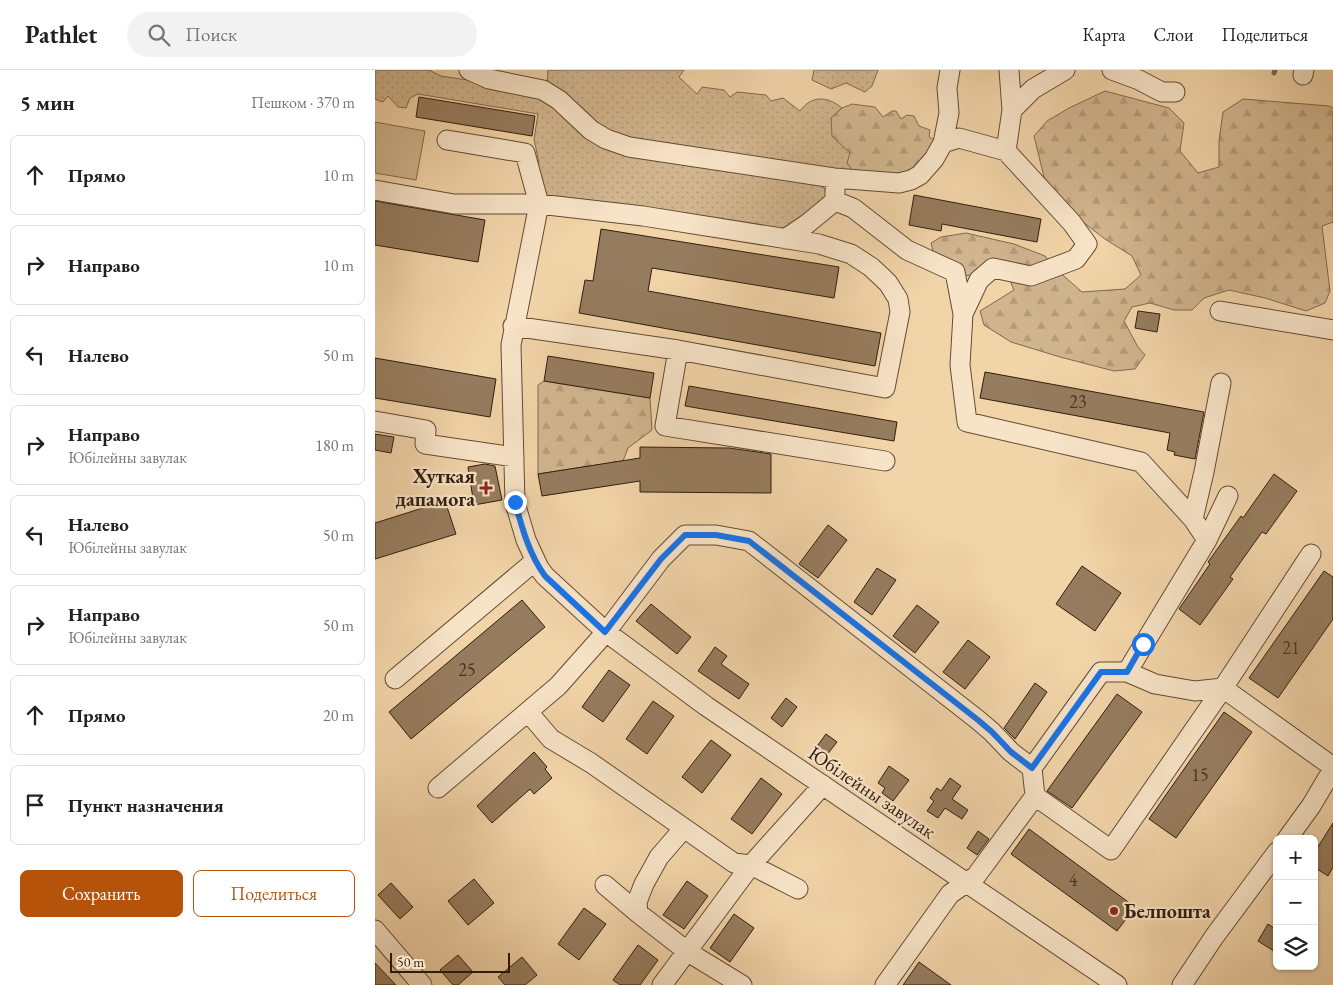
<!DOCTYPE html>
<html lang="ru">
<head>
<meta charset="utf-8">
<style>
  :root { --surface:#fff; --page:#f2f2f2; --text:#202124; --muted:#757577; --line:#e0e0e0; --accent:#b45309 }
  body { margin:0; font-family:"EB Garamond",serif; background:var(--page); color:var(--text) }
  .controls { position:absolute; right:15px; bottom:15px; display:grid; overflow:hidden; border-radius:8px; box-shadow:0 1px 4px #0004 }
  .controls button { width:45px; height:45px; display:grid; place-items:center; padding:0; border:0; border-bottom:1px solid var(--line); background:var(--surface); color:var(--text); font:25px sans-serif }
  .scale { position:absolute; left:15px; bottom:12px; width:120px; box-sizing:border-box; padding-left:5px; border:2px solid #321d0c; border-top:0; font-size:14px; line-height:18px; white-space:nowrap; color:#321d0c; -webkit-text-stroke:4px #f7e3c7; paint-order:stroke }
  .stop { position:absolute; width:15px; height:15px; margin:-11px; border:4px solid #1a73e8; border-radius:50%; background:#fff }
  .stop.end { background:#1a73e8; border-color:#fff; box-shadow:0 1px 5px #0008 }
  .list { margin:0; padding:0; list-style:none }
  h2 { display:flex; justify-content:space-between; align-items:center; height:65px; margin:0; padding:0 20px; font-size:21px }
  h2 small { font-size:16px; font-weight:400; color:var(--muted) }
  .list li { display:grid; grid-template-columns:32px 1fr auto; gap:15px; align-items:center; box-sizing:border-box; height:80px; margin:0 10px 10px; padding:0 10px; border:1px solid var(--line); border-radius:8px }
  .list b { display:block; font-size:19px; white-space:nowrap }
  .list p { margin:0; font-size:16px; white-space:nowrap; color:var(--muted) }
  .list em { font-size:16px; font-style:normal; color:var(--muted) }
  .actions { display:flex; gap:10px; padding:15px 20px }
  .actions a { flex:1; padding:11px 0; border:1px solid var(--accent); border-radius:8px; text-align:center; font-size:18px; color:var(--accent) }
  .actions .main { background:var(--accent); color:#fff }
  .icon { flex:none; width:28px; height:28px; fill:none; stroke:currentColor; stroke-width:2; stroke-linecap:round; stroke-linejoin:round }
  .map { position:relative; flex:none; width:958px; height:915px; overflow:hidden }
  header { display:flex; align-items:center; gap:30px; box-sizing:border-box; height:70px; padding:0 25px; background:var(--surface); border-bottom:1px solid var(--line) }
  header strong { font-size:24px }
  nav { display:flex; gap:28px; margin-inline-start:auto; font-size:18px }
  .search { width:350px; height:45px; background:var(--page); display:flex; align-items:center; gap:12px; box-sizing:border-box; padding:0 18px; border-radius:28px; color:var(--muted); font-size:19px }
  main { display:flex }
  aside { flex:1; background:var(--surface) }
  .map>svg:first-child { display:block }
  .grass { fill:url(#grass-dots); stroke:#82694d }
  .forest { fill:url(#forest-firs); stroke:#82694d }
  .garden { fill:#d1b58e; stroke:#82694d }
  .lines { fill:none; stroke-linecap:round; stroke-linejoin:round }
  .stream { stroke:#7e664a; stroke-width:5 }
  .building { fill:#967c5e; stroke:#321d0c }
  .minor-casing { stroke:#624b33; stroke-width:21 }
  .minor { stroke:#f7e3c7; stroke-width:19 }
  .route { stroke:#1a73e8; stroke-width:6 }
  .poi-dot { fill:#8f2418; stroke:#f7e3c7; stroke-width:2 }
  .labels { text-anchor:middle; stroke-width:4.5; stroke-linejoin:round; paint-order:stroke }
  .number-label { font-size:18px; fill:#4b3520 }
  .poi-label { font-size:20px; font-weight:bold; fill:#321d0c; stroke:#f7e3c7; text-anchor:end }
  .street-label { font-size:20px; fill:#321d0c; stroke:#f7e3c7 }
</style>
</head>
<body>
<header>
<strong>Pathlet</strong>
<div class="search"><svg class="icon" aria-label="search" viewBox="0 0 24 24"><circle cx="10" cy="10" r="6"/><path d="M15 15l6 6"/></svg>Поиск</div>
<nav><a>Карта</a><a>Слои</a><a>Поделиться</a></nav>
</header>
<main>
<aside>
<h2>5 мин<small>Пешком · 370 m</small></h2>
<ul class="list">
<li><svg class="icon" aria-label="ahead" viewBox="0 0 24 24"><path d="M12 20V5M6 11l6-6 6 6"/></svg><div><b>Прямо</b></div><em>10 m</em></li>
<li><svg class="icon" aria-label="right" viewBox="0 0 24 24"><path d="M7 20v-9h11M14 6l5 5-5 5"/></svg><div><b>Направо</b></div><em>10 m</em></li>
<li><svg class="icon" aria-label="left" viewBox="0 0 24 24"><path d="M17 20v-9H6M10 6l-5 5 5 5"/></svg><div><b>Налево</b></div><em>50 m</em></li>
<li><svg class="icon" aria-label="right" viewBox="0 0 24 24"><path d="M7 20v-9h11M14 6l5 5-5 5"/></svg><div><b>Направо</b><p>Юбілейны завулак</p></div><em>180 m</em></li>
<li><svg class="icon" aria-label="left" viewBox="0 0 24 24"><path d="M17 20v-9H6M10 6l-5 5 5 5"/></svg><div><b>Налево</b><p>Юбілейны завулак</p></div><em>50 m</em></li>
<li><svg class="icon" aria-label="right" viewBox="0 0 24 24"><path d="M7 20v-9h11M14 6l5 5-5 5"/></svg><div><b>Направо</b><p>Юбілейны завулак</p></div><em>50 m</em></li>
<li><svg class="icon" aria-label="ahead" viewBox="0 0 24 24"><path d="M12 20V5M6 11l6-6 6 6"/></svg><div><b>Прямо</b></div><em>20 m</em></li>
<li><svg class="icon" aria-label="arrive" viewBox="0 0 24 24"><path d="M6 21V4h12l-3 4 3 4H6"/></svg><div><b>Пункт назначения</b></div></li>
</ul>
<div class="actions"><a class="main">Сохранить</a><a>Поделиться</a></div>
</aside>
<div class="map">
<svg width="958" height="915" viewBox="0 0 958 915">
  <defs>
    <pattern id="grass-dots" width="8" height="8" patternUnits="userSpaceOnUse" patternTransform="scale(1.25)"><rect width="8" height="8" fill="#d1b58e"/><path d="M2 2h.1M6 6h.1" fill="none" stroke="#b49b79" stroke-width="1.8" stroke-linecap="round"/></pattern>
    <pattern id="forest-firs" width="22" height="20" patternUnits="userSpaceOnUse" patternTransform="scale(1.25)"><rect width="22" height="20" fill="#d1b58e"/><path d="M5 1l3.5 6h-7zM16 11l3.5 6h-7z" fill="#b49b79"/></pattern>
  </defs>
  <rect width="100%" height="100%" fill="#f2d4a9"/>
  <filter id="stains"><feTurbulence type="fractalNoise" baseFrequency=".004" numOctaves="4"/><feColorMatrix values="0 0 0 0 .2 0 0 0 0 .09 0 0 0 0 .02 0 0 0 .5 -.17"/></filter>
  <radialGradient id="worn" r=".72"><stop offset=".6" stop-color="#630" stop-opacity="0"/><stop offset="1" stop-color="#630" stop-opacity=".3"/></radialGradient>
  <path class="grass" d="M0 0H54L66 6 112 13 168 26 210 61 444 114 450 119 451 126 413 162 171 129 161 106 164 93 159 69 163 44 43 24 35 28 31 38 23 37 13 26 8 32 0 29Z
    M173 0H309L304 7 322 24 327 17 349 20 355 27 362 22 391 25 396 31 408 28 425 41C437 25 452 26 467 38L456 48 475 83 479 103 234 65 172 17Z
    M439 0H503L497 16 490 22 471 13 456 19 437 10Z"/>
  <path class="forest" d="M730 21 794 38 809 53 805 81 823 103 844 97V71L848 42 868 29 954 36 958 38V152L947 156 955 221 950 233 931 241 890 228 854 220 829 228 817 240H799L775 233 757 237 749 251 763 277 770 285 760 299 739 301 685 287 636 272 609 255 605 241 639 220 629 197 586 207 560 189 556 173 566 167 591 163 639 174 670 186 682 200 707 222 750 219 766 205 757 186 730 169 696 143 669 107 659 66 672 51 694 38Z
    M477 34 500 37 508 47 517 41H521L526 49 532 45 539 46 544 56 555 60 554 67 560 70 555 87 534 107 479 103 472 93 475 83 457 66 456 48 467 38Z
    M169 311 275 328 277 360 253 378 248 391 163 404V315Z"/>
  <path class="garden" d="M0 52 50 61 41 110 0 103Z"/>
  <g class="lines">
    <path class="stream" d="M899 3 900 0"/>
  </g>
  <path class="building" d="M44 27 160 46 157 66 41 47Z
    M539 125 666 149 662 172 567 154 566 161 534 155Z
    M0 131 110 150 103 192 0 175Z
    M226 159 464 197 459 228 277 198 273 221 506 263 500 296 204 243 210 210 218 211Z
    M763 241 785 244 782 262 760 258Z
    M173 286 279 303 275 328 169 311Z
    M0 288 121 309 115 347 0 328Z
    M610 302 829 342 820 389 799 385 800 382 792 380 795 363 605 328Z
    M314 316 522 352 519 371 310 336Z
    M0 364 19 367 16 383 0 380Z
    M265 377 354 378 396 384V423L265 422V411L167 426 163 404 265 388Z
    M110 394 120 396 127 430 99 435 93 397Z
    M899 404 922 421 891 464 887 462 855 507 858 509 825 555 804 539 835 494 833 492 866 446 868 448Z
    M70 431 81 464 0 489V453Z
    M453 455 472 470 443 508 424 494Z
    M707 496 746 523 720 561 681 534Z
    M502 498 521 510 497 545 479 532Z
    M949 501 958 507V549L903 628 874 608Z
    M147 530 170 557 36 669 14 642Z
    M276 534 316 567 302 584 261 551Z
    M542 535 564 552 540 583 518 566Z
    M593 570 615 587 590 619 568 602Z
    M340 577 352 586 346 594 374 614 364 629 323 601Z
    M234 600 255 615 228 652 207 637Z
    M660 613 672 622 640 669 629 658Z
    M742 624 767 642 697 738 672 721Z
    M411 628 422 637 407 657 396 648Z
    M278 631 299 646 272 684 251 669Z
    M849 642 877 662 801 768 774 749Z
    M451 664 462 672 451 686 440 679Z
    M336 670 356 685 327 723 307 707Z
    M159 682 172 697 170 699 177 708 159 724 155 719 117 753 102 736Z
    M514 696 534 710 518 731 507 723 510 718 503 713Z
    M386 708 407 724 377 764 356 749Z
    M575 708 586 716 577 729 593 740 587 749 570 738 563 748 552 741 559 731 555 728 562 718 566 721Z
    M958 753V797L953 806 939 797V783Z
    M654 759 760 837 742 861 636 784Z
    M603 761 614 769 602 785 592 778Z
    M99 809 119 833 93 855 73 831Z
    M312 811 333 826 309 859 288 845Z
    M16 813 38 837 25 849 3 825Z
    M209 838 231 854 204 890 183 874Z
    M359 844 379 858 355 892 335 878Z
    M893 854 902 860V883L883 871Z
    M263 875 283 890 265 915H245L238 910Z
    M83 885 98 902 83 915H78L65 900Z
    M147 887 162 905 150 915H130L123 907Z
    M544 892 576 915H528Z
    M0 893 21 915H0Z"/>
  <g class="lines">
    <defs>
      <path id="minor" d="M94 0 114 9 168 20 184 30 216 60 231 69 254 77 459 108 524 113 536 110 545 105 559 89 568 73 574 43 572 18 575 0
        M737 0 764 10 787 22H800
        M928 5 929 0
        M637 40 658 19 690 0
        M72 70 150 83 164 134 136 275 140 433 151 470 164 498 170 506 231 562 331 636 742 915
        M568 73 584 68 631 81 697 153 712 174 701 189 656 206 618 198 604 210 588 244
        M631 81 637 40 634 0
        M0 120 79 134H164L268 146 444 174 476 184 496 197 513 213 523 229 525 242 510 318 303 280 138 256
        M460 131 478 138 532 180 580 202 588 244 585 295 592 352 766 392 818 449 832 470
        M410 169 432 154 460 131V120
        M845 241 958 260
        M303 280 290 356 510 391
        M0 351 51 360 50 374 139 387
        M818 449 829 402 846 313
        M752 602 780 614 820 621 848 618 958 697
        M20 609 160 491
        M153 642 176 669 216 693 359 793 376 795 423 819
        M63 718 183 616 231 562 286 489 310 465H341L374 471 603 650 617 662 636 682 657 698
        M660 726 657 698 726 602H752L832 470 853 426
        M912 769 936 736 958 699
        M230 815 263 843 313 882 367 915
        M263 843 262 832 269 814 284 787 309 758
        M0 860 47 915
        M287 915 376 795 448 715
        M510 915 575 824 601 806 660 726 736 780 848 618 936 484
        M807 915 839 867 902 782"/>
    </defs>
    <use href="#minor" class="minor-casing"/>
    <use href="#minor" class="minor"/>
  </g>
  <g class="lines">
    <path class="route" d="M140 432C147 458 154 484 170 506L230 562 286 489 310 465H341L374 471 603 650 617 662 636 682 657 698 726 602H752L768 574"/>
  </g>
  <g class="poi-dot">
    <path d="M108.5 410.5h5v5h5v5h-5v5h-5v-5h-5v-5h5z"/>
    <circle cx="739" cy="841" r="5"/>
  </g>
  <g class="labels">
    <g class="number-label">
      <text x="703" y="338">23</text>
      <text x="916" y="584">21</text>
      <text x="92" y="606">25</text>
      <text x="825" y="711">15</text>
      <text x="698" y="816">4</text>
    </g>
    <g class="poi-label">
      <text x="100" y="413">Хуткая<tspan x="100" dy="23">дапамога</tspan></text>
      <text x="749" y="848" text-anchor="start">Белпошта</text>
    </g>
    <g class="street-label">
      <text transform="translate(497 722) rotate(34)" y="7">Юбілейны завулак</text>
    </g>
  </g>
  <rect width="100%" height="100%" filter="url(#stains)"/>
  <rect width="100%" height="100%" fill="url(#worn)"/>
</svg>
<div class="controls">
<button>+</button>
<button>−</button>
<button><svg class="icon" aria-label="layers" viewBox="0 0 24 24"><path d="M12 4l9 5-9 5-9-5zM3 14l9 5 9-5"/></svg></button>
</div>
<div class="scale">50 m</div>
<div class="stop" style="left:768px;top:574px"></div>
<div class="stop end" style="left:140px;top:432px"></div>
</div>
</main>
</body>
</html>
